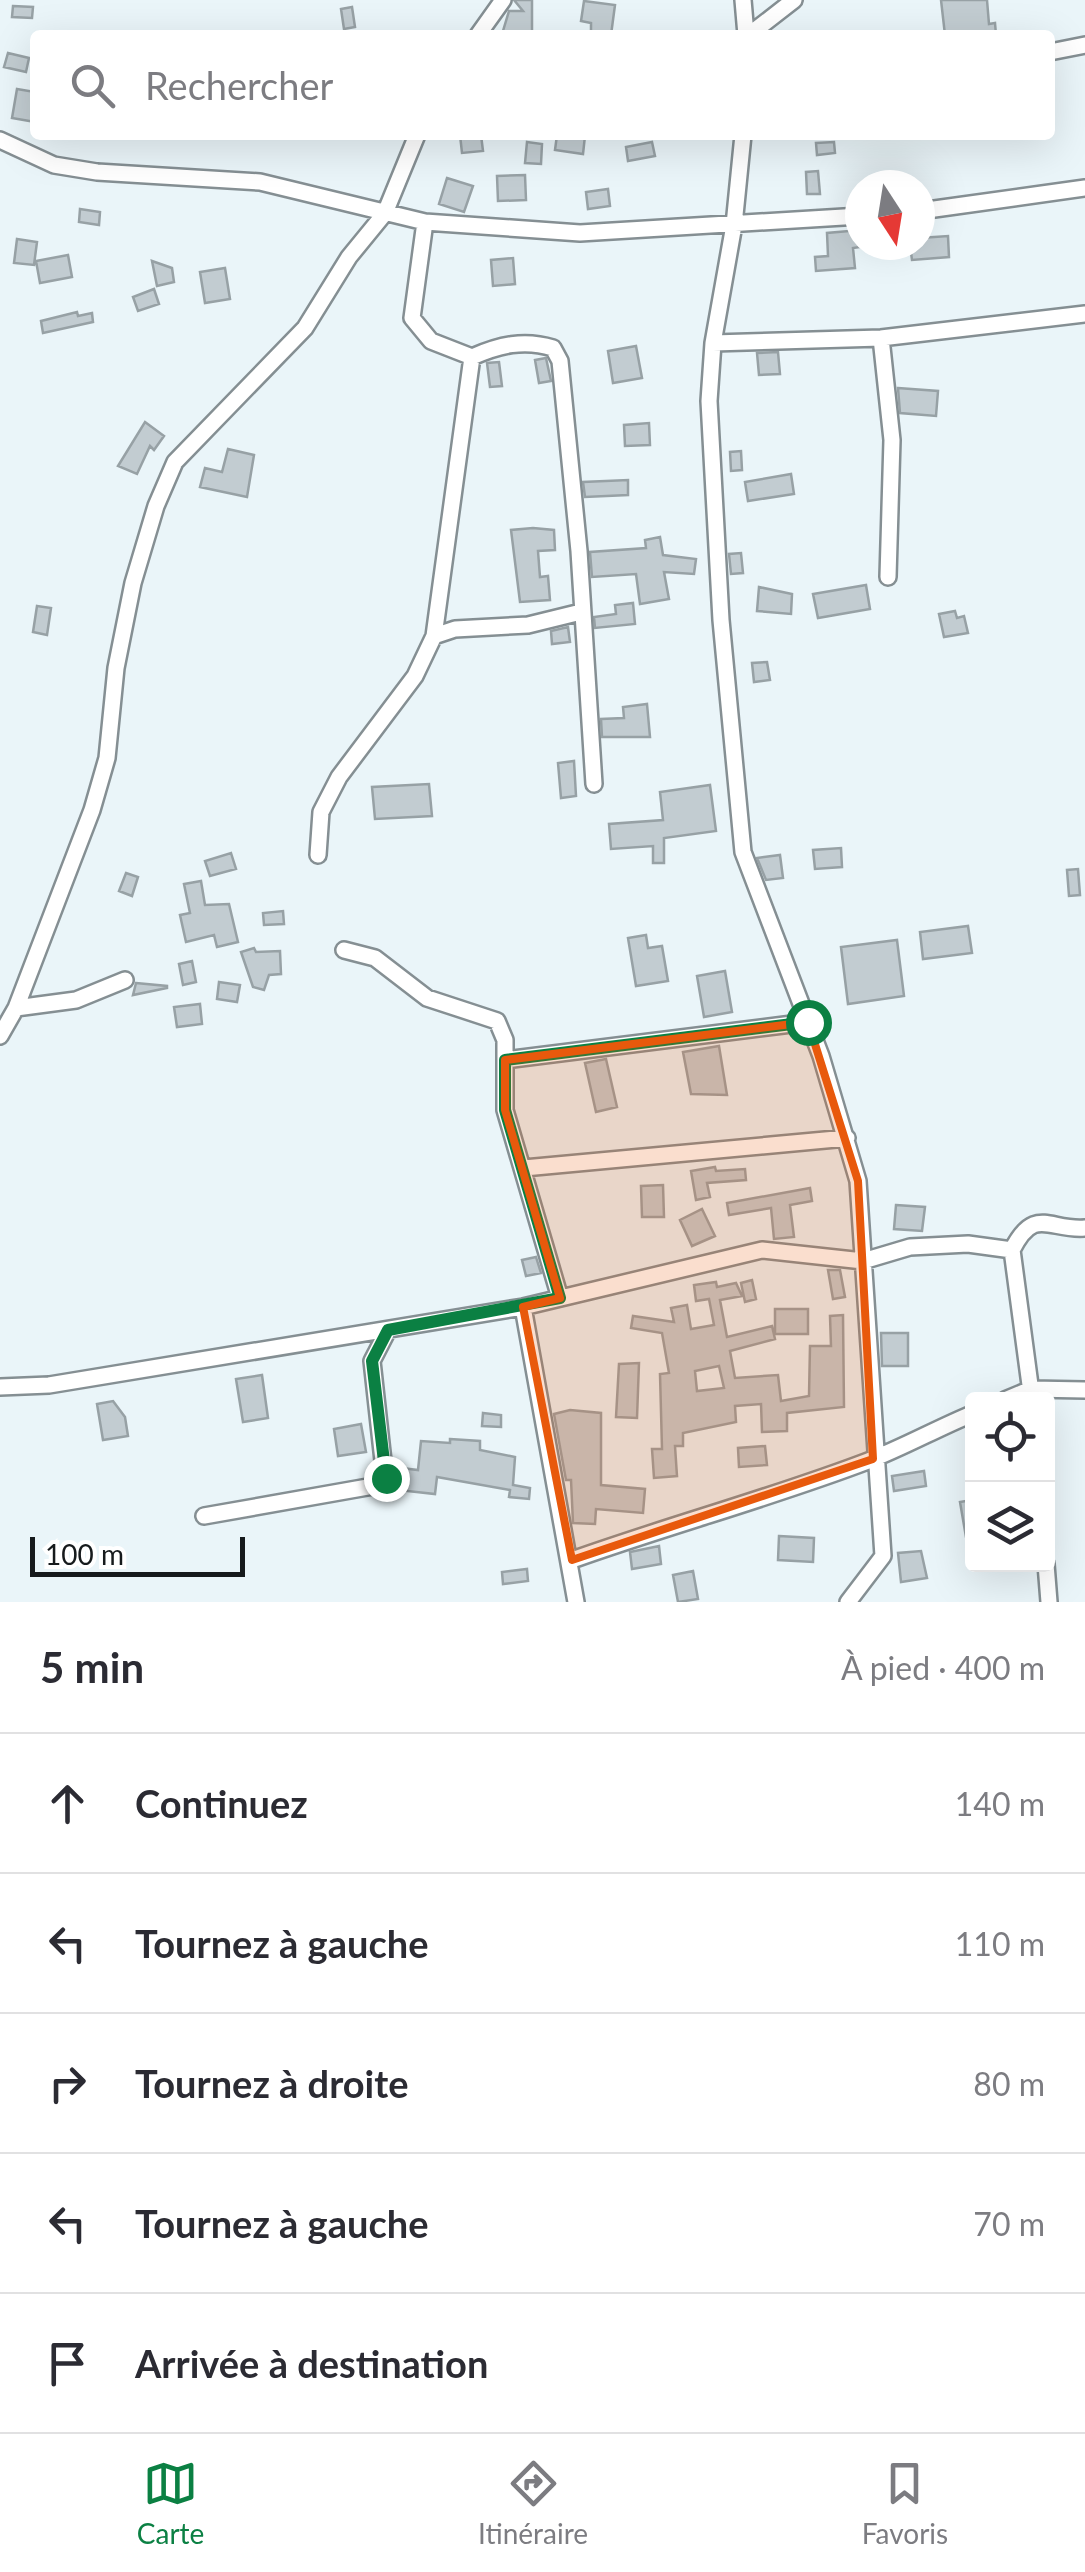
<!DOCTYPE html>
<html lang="fr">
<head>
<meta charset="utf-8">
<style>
  :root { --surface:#fff; --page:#f2f2f3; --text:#2b2b33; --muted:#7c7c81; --line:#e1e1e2; --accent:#0b8043 }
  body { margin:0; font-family:Lato,sans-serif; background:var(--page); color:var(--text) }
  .controls { position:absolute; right:30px; bottom:30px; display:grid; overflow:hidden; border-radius:10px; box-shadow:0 10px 40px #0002 }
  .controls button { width:90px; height:90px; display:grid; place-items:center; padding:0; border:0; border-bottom:2px solid var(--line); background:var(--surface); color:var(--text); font:50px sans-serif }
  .compass { position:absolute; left:845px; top:170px; width:90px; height:90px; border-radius:50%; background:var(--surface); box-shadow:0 10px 40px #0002; rotate:168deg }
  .scale { position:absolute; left:30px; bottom:25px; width:215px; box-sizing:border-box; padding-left:10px; border:5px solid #161a1c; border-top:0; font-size:28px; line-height:35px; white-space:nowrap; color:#161a1c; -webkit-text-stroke:8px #fff; paint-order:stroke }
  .stop { position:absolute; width:30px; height:30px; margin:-22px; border:8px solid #0b8043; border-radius:50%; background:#fff }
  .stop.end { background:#0b8043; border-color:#fff; box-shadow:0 2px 10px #0008 }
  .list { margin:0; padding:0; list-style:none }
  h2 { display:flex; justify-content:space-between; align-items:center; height:130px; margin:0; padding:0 40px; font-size:42px }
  h2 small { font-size:32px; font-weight:400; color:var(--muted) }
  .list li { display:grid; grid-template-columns:65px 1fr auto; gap:30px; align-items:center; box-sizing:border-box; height:140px; padding:0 40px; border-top:2px solid var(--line) }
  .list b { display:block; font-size:38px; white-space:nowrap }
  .list em { font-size:32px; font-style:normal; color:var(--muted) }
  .icon { flex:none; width:55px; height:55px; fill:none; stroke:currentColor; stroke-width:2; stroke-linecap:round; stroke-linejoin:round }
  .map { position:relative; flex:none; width:1085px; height:1602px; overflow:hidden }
  .search { position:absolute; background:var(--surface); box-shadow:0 10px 40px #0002; left:30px; right:30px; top:30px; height:110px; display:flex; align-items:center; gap:25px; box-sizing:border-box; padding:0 35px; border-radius:10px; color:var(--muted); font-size:38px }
  .sheet { height:830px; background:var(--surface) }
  nav { display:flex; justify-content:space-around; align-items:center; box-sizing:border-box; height:140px; border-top:2px solid var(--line); background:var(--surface); font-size:28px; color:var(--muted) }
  nav a { display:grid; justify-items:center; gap:5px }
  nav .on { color:var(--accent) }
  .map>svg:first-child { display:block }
  .building { fill:#c2ccd1; stroke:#97a1a5; stroke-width:2.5; fill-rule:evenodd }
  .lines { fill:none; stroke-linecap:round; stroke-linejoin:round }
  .minor-casing { stroke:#858f93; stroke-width:20 }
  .minor { stroke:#fff; stroke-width:15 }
  .route { stroke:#0b8043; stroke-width:12 }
  .marked { fill:#e8590c; fill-opacity:0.2; stroke:#e8590c; stroke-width:8; stroke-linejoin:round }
</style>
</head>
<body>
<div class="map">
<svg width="1085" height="1602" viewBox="0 0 1085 1602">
  <rect width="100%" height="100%" fill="#eaf5f9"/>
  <path class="building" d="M514 0H532V35L503 31 509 11H523Z
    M941 0H987L989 24 995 23 996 35H945Z
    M584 1 615 5 611 35H591V23L581 21Z
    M13 6 33 7 32 18 12 17Z
    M352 7 355 27 344 29 341 9Z
    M8 53 29 58 26 72 4 67Z
    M17 89 35 92V122L12 118Z
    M460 135H481L483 151 462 153Z
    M557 135 585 136 583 154 555 150Z
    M527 142 542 144 541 164 525 163Z
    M652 142 655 156 628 161 626 147Z
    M834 142 835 153 817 155 816 143Z
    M818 171 820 194H807L806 172Z
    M525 175 526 200 498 201 497 176Z
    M447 178 473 186 464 212 439 204Z
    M608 189 610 206 588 209 586 192Z
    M80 209 100 212 99 225 79 222Z
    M860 230V247L853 248 855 268 816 271 815 257 828 256 827 233Z
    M948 236 949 257 912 260 910 245H920V238Z
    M17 239 37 242 34 265 14 263Z
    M68 255 72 277 40 283 36 261Z
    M513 258 515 284 493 286 491 260Z
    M152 261 172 268 174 282 157 286Z
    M225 268 230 299 205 303 200 272Z
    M154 289 159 304 138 311 133 297Z
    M77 312 78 316 92 313 93 322 43 333 41 321Z
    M636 346 642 378 613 383 608 351Z
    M778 352 780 374 759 375 757 353Z
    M546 358 551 381 539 383 535 360Z
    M499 362 502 386 490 387 487 363Z
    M898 388 938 391 936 416 900 413Z
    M145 422 164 436 154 450 150 446 137 474 118 466Z
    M649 423 650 445 625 446 624 425Z
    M228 449 254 455 247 497 200 487 205 468 222 472Z
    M741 451 742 470 731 471 730 452Z
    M791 474 794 494 748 501 745 482Z
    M628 480V495L585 497 583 482Z
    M533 528 554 530 555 550 538 551 540 577 548 576 550 600 520 602 511 530Z
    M660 537 663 555 696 559 694 574 664 572 669 599 640 604 636 574 592 577 590 552 646 548 645 540Z
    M741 553 743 573 731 574 729 554Z
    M866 585 870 609 818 618 813 594Z
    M759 587 792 594 791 614 757 611Z
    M633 603 635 624 595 628 594 617 616 614 615 605Z
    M37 606 51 608 47 635 33 632Z
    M955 611 957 618 964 616 968 633 944 637 939 614Z
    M568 627 570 642 552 644 551 631Z
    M767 662 770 680 754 682 752 663Z
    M647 704 650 737H602L601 719 624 718 623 707Z
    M574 761 576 796 561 798 558 763Z
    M429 784 432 816 375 819 372 787Z
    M710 785 716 831 664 838V863H653V846L611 849 609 824 663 820 660 792Z
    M841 848 842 867 815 869 813 850Z
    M231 853 236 869 210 876 205 861Z
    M780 855 783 878 766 880 757 858Z
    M1078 869 1080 895 1069 896 1067 870Z
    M126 873 138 877 132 896 119 891Z
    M201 881 205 905 229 904 238 942 217 947 214 935 186 942 180 915 190 913 184 884Z
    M283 911 284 924 264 925 263 913Z
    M968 926 972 953 923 959 920 932Z
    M646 935 648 948 662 946 668 981 636 986 628 938Z
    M897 940 904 996 848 1004 841 947Z
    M254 948 256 952 280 951 281 974 269 975 264 990 253 987 241 952Z
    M192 961 196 982 183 985 179 964Z
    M725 971 732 1012 704 1017 697 976Z
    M219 982 240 985 237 1002 217 999Z
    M136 983 167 986V988L133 995Z
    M200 1004 202 1024 177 1027 174 1007Z
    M719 1046 727 1095 691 1094 683 1052Z
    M606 1059 617 1107 596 1112 585 1063Z
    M715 1167 716 1171 745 1169 746 1180 707 1183 710 1197 696 1200 691 1171Z
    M663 1185 664 1217H642L641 1186Z
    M810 1188 812 1201 790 1205 794 1237 774 1239 771 1208 729 1215 727 1203Z
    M896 1205 925 1207 922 1231 894 1229Z
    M702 1209 715 1236 692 1246 680 1220Z
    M536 1257 541 1273 526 1276 522 1260Z
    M828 1270H840L845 1297 833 1299Z
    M752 1280 756 1299 745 1302 741 1283Z
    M716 1282 717 1287 736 1283 742 1296 720 1300 727 1337 772 1326 775 1339 730 1351 735 1378 778 1375 781 1401 809 1396 810 1346H831L830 1316 843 1315 844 1407 787 1413V1431L762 1432 761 1404 735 1406 736 1422 683 1433V1446H675L677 1476 654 1478 652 1449H662L660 1374 669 1373 662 1333 631 1328 633 1316 674 1322 671 1308 687 1305 691 1329 714 1325 709 1299 696 1301 694 1285ZM719 1366 724 1388 697 1391 695 1371Z
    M775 1309H808V1334H775Z
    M881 1333H908V1366H882Z
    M639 1363 637 1418 616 1417 619 1364Z
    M262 1375 268 1418 243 1422 236 1379Z
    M113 1401 125 1417 128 1436 103 1440 97 1404Z
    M570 1410 601 1413V1485L645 1489 643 1513 596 1509 595 1524 573 1523 571 1480H566L554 1414Z
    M483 1413 501 1415V1427L482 1426Z
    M361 1424 366 1452 338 1456 334 1429Z
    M450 1439 480 1441V1450L515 1457 513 1485 530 1488 529 1499 509 1497 510 1490 437 1477 435 1494 398 1490 401 1468 418 1470 421 1441 450 1443Z
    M765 1446 767 1465 739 1467 738 1448Z
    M924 1471 926 1486 894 1491 892 1476Z
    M972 1500V1537H966L960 1502Z
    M779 1536 814 1538 813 1562 778 1560Z
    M659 1546 661 1564 632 1569 630 1552Z
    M921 1551 927 1578 901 1582 898 1553Z
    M527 1569 528 1581 503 1584 502 1572Z
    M693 1571 698 1599 678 1602 673 1575Z"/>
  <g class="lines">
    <defs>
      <path id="minor" d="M743 0 746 35
        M478 35 503 0
        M749 35 794 0
        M1050 52 1085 45
        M743 135 734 225 713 343 709 401 721 620 743 852 821 1056 858 1181 883 1556 848 1602
        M0 140 54 165 97 172 260 182 425 222 580 233 860 216
        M920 211 1085 188
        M425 222 412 318 431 341 472 357C499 345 524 339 553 348L560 361 579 551 594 784
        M881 338 892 440 888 577
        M713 343 881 338 1085 314
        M434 636 455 629 528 625 581 612
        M318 855 321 812 339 777 415 676 434 636 472 357
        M344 950 375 958 427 998 497 1021 505 1040V1110L560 1298
        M16 1008 76 1000 125 980
        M0 1036 16 1008 92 810 107 758 116 668 133 583 156 506 175 462 305 328 349 257 385 213 417 135
        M505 1060 808 1022
        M524 1168 847 1138
        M1012 1250 1032 1400
        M523 1307 576 1602
        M0 1387 49 1385 523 1307 762 1250 863 1261 910 1247 968 1244 1012 1250C1035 1205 1049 1231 1085 1228
        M1005 1400 1031 1389 1085 1390
        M204 1516 379 1485 385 1479 372 1361 388 1330
        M572 1560C670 1525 771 1498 868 1461 904 1447 938 1428 972 1414
        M1046 1564 1049 1602"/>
    </defs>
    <use href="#minor" class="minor-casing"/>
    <use href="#minor" class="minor"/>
  </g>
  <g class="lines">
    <path class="route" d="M386 1478 372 1361 388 1330 560 1298 505 1110V1060L808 1022"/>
  </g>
  <path class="marked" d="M808 1022 858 1181 873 1459 572 1560 523 1307 560 1298 505 1110V1060Z"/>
</svg>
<div class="controls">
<button><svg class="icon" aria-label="locate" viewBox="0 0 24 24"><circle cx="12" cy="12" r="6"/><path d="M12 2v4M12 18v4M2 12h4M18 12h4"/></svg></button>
<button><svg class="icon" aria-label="layers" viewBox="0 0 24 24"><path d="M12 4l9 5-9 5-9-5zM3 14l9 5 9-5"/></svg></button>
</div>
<svg class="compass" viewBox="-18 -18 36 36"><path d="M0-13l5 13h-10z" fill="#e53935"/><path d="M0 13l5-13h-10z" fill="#7c7c81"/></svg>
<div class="scale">100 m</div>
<div class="stop" style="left:808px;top:1022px"></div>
<div class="stop end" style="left:386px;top:1478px"></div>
<div class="search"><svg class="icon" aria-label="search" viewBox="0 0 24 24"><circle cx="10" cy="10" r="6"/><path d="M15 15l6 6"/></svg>Rechercher</div>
</div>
<section class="sheet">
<h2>5 min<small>À pied · 400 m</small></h2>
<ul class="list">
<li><svg class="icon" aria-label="ahead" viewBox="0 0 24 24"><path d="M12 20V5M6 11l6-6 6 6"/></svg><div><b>Continuez</b></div><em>140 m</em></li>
<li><svg class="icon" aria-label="left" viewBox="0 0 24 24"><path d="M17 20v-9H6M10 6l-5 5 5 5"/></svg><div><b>Tournez à gauche</b></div><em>110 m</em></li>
<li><svg class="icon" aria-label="right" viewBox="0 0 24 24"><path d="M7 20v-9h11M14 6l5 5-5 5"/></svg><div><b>Tournez à droite</b></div><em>80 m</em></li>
<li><svg class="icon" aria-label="left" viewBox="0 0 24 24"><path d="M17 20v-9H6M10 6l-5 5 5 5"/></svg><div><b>Tournez à gauche</b></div><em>70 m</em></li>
<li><svg class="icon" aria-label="arrive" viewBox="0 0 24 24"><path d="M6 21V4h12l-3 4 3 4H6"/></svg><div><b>Arrivée à destination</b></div></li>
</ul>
</section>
<nav>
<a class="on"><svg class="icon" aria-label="map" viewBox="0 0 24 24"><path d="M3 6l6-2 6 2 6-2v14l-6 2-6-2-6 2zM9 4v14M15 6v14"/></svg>Carte</a>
<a><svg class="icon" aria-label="directions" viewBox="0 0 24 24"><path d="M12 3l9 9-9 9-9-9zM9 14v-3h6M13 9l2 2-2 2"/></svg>Itinéraire</a>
<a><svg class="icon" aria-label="saved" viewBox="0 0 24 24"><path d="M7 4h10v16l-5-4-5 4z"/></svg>Favoris</a>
</nav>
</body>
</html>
